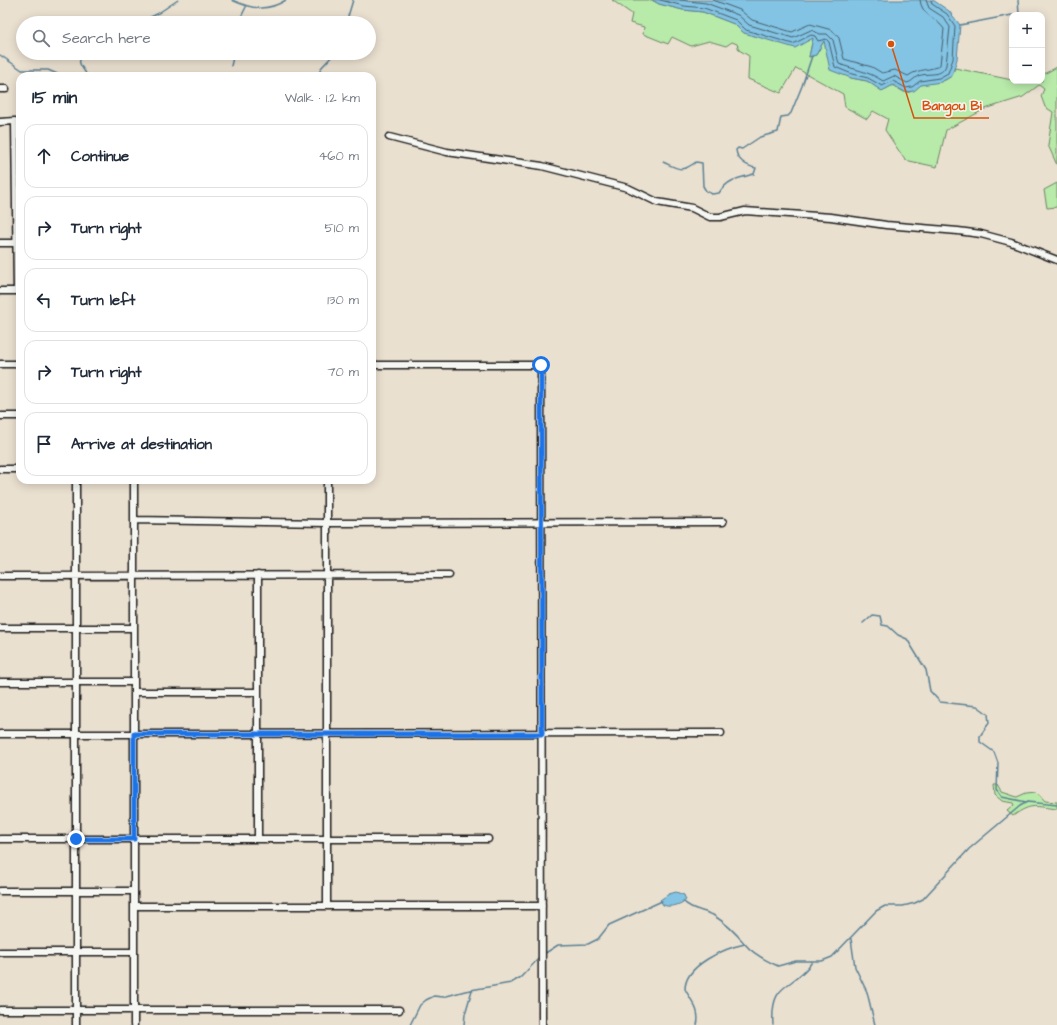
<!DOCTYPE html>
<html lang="en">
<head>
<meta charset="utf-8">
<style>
  :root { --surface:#fff; --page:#f6f6f7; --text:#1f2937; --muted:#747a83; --line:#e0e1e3 }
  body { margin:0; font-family:"Architects Daughter",sans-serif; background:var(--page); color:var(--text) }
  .controls { position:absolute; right:12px; top:12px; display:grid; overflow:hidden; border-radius:8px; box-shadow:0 2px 10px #0003 }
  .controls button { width:36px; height:36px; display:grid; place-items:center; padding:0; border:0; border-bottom:1px solid var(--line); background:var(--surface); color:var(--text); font:20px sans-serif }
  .stop { position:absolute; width:12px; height:12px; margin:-9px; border:3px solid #1a73e8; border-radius:50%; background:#fff }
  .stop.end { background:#1a73e8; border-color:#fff; box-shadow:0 1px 4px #0008 }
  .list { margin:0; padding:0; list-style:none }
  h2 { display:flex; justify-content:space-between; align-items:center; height:52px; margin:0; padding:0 16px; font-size:17px }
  h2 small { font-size:13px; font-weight:400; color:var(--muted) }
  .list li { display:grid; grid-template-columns:26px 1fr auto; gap:12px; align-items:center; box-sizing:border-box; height:64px; margin:0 8px 8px; padding:0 8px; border:1px solid var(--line); border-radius:12px }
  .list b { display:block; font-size:15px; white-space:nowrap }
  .list em { font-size:13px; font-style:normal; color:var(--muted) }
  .icon { flex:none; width:22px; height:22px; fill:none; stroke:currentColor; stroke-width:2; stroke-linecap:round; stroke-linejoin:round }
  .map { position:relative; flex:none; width:1057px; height:1025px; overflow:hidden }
  .search { position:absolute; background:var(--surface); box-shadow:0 2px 10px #0003; left:16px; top:16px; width:360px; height:44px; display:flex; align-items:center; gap:10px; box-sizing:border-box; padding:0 14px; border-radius:22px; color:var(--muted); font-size:15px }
  .panel { position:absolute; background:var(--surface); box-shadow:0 2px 10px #0003; left:16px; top:72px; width:360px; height:412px; border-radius:12px }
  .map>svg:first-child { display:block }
  .green { fill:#b8eaaa; stroke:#6a8363 }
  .water { fill:#83c3e3; stroke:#5a8093 }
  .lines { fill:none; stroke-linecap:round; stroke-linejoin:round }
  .shore { stroke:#455f6c; stroke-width:1 }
  .stream { stroke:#5a8093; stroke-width:1.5 }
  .street-casing { stroke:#1c1c1c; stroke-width:9 }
  .street { stroke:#f6f6f2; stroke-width:6 }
  .route { stroke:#1a73e8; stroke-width:5 }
  .leader { fill:none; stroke:#d4530e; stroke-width:1.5 }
  .callout-dot { fill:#d4530e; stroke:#f6f6f2; stroke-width:1.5 }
  .callout-label { font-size:13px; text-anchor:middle; font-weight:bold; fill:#d4530e; stroke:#f6f6f2; stroke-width:3; stroke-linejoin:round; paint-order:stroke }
</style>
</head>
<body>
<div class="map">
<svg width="1057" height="1025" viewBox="0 0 1057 1025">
  <rect width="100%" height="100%" fill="#eae0d0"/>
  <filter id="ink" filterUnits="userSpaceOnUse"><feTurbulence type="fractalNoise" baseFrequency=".025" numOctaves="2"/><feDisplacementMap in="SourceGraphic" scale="8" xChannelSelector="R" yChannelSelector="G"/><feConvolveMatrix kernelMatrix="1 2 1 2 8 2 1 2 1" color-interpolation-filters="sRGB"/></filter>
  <g filter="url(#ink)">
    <path class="green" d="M612 0H652L659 4 683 10 703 12 734 24 744 33 813 38 809 57 816 55 824 41 851 78 867 81 882 91 893 85C896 87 900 90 904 92 912 94 915 88 921 85 935 78 947 88 955 68L1012 80V81L1025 82 1042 81V75L1057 67V165L1048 145 1053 112 1045 107 1041 96 1044 89 1039 85 1023 97 985 109 946 130 937 167 905 160 885 130 888 119 873 111 867 119 845 107 843 94 796 68 781 93 748 79 749 56 739 50 737 44 732 42 726 46 709 41 691 46 672 37 668 44 643 34 644 27 630 23 632 14Z
      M1057 183V207L1047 208 1044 190Z
      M994 785H998L1002 792 1017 797 1026 793 1037 792 1045 801 1057 802V809C1036 807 1032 802 1013 816L1007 811 1014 805 1013 803 1002 801 995 795Z"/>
    <path class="water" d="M652 0H933L949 11 960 25 957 59 952 76 941 82 921 85 914 91 905 92 893 85 882 91 867 81 851 78 830 70 824 41 816 55 809 57 813 38 795 48 744 33 734 24 703 12 683 10 659 4Z
      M676 892 684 895 686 900C680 905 670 908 663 905L660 900 669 894Z"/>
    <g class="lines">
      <path class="shore" d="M660 0 684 6 704 8 736 20 746 30 793 44 811 35 815 36 818 41 826 39 829 42 835 67 852 74 868 78 882 86 893 81 906 88 912 87 920 81 939 78 948 73 953 59 955 26 947 14 932 4 931 0
        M680 0 706 3 738 15 749 25 793 38 811 30 820 34H827L833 40 839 64C855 70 868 71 883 81L894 76 907 83C912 82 914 78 918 76 928 72 942 78 946 65L950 27 943 17 929 8 926 0
        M713 0 740 10 752 20 792 32 810 24 832 30 839 38 844 59 872 67 882 73 895 70 908 76C919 68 931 71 940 65L944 29C937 18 921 15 920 0"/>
      <path class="stream" d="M232 0C251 9 267 12 286 0
        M1014 15 1019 14 1018 0
        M138 23 157 14 178 0
        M238 23 246 7
        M346 23 353 0
        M960 25 1012 15
        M82 53C76 67 83 65 87 76
        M0 55 22 70H48L62 76
        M231 66 234 53
        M318 76 321 68 335 53
        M663 162C679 169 681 173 696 162L702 163 703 186 706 191 712 194 719 193C728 179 739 178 754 174L756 168C746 166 737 160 736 150L738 148 742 149 760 137 778 132 781 117 788 116 791 113 802 86 812 56
        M863 623 872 615 880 616 882 625 888 626 898 635 907 639 926 670 930 691 940 702 977 706 988 714 989 723 980 736V742L994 752 998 763 997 790 1002 797 1026 802
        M683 901C691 910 703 910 713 915 726 923 735 932 745 944 752 953 767 961 778 966L796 961H822L832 957 876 911 885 906H903L915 903 923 899 969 849 1020 806 1027 802 1057 805
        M851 939 855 967 867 992 875 1025
        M544 954 558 945 588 944 598 939 609 925 662 901
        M410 1025 420 1005 426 1000 434 996 443 997 465 991 511 983 521 977 539 958
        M464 1025 465 1014 472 990
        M697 1025C701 1010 691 1001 685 989 685 965 725 948 745 944
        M773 1025C770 980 792 991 812 962"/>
      <defs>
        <path id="street" d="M0 89H6
          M0 122 15 121 17 291
          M389 137 447 152 542 166 628 188 657 202 692 208 710 217H720L745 211 831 217 886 225 958 231 981 234 1011 242 1057 260
          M0 243H20
          M0 291H20
          M0 364H20
          M372 365H541L542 1025
          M0 416H20
          M0 469H20
          M76 480V1025
          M134 480V1025
          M327 480V906
          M134 520 327 523 723 522
          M258 575V839
          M0 576 449 575
          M0 628H134
          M0 682H134
          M134 692H258
          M0 734 721 733
          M0 839H488
          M0 891H134
          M134 906H542
          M0 952H134
          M0 1010H399"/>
      </defs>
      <use href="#street" class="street-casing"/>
      <use href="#street" class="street"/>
    </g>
  </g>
  <g class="lines" filter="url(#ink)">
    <path class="route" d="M76 839H134V734H542L541 365"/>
  </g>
  <path class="leader" d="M891 44L914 118H989"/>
  <circle class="callout-dot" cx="891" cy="44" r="4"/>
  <g class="callout-label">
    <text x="952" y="110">Bangou Bi</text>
  </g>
</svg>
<div class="controls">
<button>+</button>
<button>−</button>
</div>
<div class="stop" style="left:541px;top:365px"></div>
<div class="stop end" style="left:76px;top:839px"></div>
<div class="search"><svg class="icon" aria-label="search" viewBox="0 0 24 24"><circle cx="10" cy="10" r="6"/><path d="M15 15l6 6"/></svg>Search here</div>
<section class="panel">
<h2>15 min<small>Walk · 1.2 km</small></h2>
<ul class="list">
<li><svg class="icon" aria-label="ahead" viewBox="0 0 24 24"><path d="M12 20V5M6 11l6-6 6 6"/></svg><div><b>Continue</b></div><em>460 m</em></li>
<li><svg class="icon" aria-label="right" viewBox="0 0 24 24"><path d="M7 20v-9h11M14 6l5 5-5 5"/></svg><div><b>Turn right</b></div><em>510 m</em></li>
<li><svg class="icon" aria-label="left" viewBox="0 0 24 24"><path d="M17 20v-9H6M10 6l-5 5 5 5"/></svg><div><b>Turn left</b></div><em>130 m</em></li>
<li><svg class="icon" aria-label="right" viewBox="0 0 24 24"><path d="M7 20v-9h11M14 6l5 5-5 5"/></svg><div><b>Turn right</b></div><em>70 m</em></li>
<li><svg class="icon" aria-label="arrive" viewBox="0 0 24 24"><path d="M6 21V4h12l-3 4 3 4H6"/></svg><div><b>Arrive at destination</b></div></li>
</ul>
</section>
</div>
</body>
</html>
